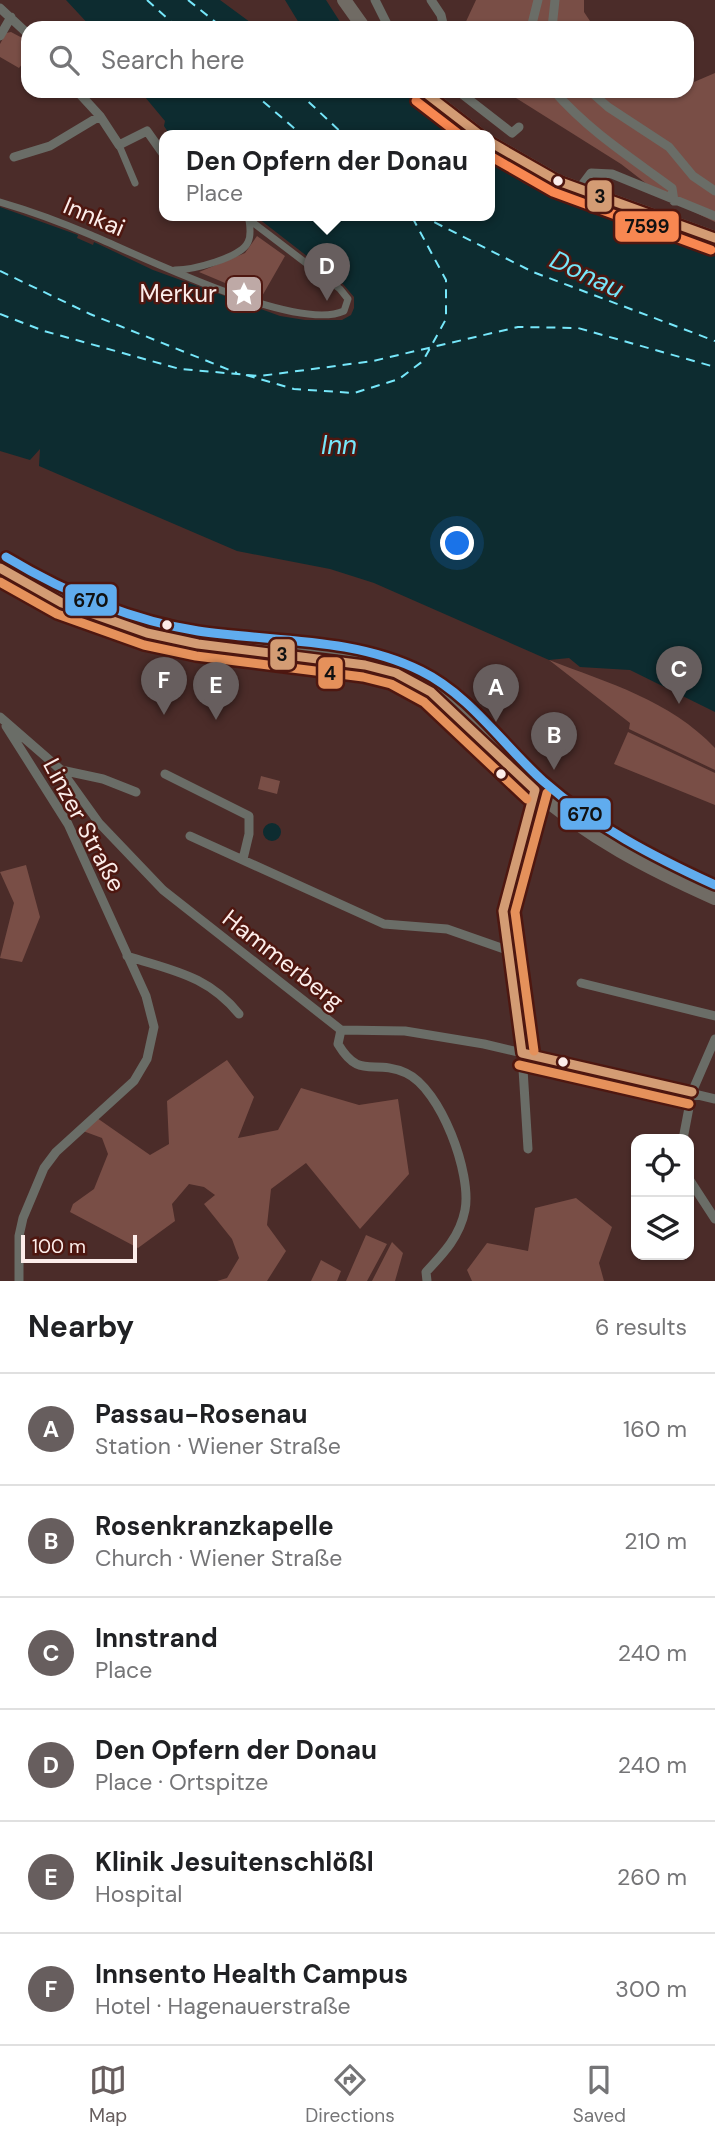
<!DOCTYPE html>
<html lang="en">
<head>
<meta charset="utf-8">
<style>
  :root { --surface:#fff; --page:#f2f2f2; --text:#202124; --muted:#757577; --line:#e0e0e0; --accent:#675e5e }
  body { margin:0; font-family:"DM Sans",sans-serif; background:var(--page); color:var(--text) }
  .controls { position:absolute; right:21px; bottom:21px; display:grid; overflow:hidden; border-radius:14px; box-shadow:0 2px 5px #0004 }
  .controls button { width:63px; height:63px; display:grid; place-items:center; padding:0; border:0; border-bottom:2px solid var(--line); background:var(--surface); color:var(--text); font:35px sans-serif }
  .scale { position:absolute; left:21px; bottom:18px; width:116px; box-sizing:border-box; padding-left:7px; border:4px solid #fcedea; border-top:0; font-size:19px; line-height:24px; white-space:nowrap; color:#fcedea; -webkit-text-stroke:5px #4e1710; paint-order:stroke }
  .you { position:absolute; left:458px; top:544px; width:24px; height:24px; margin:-18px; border:5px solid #fff; border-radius:50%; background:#1a73e8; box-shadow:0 0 0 10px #1a73e833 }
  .badge { display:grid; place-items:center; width:46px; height:46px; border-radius:50%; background:var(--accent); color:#fff; font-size:23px; font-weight:700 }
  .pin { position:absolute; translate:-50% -58px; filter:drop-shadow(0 2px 4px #0008) }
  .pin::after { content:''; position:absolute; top:37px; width:24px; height:21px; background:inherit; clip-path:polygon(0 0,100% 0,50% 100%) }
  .popup { position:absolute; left:159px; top:130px; width:336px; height:91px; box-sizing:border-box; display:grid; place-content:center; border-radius:14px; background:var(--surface); filter:drop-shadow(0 2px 5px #0005); font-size:23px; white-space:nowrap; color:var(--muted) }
  .popup b { font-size:26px; color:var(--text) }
  .popup::after { content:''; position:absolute; left:50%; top:100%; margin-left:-14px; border:14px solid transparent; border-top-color:var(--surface) }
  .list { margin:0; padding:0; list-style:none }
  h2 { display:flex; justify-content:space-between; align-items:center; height:91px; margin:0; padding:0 28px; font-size:30px }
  h2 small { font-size:23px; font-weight:400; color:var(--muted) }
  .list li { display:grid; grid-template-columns:46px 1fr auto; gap:21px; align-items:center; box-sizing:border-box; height:112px; padding:0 28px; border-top:2px solid var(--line) }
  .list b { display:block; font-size:26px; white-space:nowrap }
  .list p { margin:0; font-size:23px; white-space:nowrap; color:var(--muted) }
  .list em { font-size:23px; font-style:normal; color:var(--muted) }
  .icon { flex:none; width:38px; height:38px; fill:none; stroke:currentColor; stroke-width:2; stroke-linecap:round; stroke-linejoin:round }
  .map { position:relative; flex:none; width:715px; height:1281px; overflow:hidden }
  .search { position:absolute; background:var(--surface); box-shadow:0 2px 5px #0004; left:21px; right:21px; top:21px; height:77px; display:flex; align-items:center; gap:18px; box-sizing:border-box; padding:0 24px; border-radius:21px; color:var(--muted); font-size:26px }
  .sheet { height:763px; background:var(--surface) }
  nav { display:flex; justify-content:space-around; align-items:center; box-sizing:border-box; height:98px; border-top:2px solid var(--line); background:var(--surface); font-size:19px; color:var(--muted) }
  nav a { display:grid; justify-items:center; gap:4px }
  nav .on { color:var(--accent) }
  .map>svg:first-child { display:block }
  .green { fill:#794e46 }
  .water { fill:#0d2c30 }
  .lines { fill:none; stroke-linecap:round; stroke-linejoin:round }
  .ferry { stroke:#76e7fa; stroke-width:2; stroke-dasharray:9 7; stroke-linecap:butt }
  .pedestrian { stroke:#6a6d67; stroke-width:7 }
  .minor { stroke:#6a6d67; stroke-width:9 }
  .primary { stroke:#706b64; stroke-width:14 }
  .bus-1-casing { stroke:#4e1710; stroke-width:14 }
  .bus-2-casing { stroke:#4e1710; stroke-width:14 }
  .bus-3-casing { stroke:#4e1710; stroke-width:14 }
  .bus-4-casing { stroke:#4e1710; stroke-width:14 }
  .bus-1 { stroke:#d39c74; stroke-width:9 }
  .bus-2 { stroke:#e5915b; stroke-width:9 }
  .bus-3 { stroke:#60acee; stroke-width:9 }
  .bus-4 { stroke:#f88751; stroke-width:9 }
  .bus-dot { fill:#fcedea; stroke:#4e1710; stroke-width:2.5 }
  .labels { text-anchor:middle; stroke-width:5; stroke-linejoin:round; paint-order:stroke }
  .street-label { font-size:24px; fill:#fcedea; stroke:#4e1710 }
  .poi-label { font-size:24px; fill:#fcedea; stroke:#4e1710; text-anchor:end }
  .water-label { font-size:26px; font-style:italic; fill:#76e7fa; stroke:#4e1710 }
  .line-badge { stroke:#4e1710; stroke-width:2.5 }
  .pale-badge-label { font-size:19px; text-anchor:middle; font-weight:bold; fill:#111 }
</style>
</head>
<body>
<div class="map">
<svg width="715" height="1281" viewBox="0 0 715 1281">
  <rect width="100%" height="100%" fill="#4b2c29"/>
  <path class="green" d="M476 0H584V12L590 21 589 28H463Z
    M11 32 28 41V65L23 63 19 68 0 57V44L6 33Z
    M715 73V222L665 198 621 164 505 91H659L665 94 687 91V85Z
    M257 236 285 256 261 298 199 272 245 253Z
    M549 660C608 683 670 700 715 748V770L629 729 630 723Z
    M628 732 715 773V805L614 764Z
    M261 776 280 781 277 794 258 789Z
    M26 865 40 917 22 962 0 958 14 903 0 872Z
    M227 1060 254 1097 238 1138 278 1130 301 1088 359 1105 398 1099 409 1174 360 1229 306 1163 271 1189 267 1225 286 1251 267 1281H217L227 1278 239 1258 232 1239 204 1204 215 1195 204 1187 189 1184 172 1204 175 1221 138 1248 70 1212 73 1204 94 1189 108 1154 102 1138 83 1131 97 1118 150 1155 169 1144 167 1101Z
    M576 1198 612 1227 599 1263 604 1281H472L467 1270 487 1243 528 1251 535 1208Z
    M366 1235 387 1244 367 1281H346Z
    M392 1242 403 1253 395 1281H372Z
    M321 1260 341 1271 337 1281H311Z"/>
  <path class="water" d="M66 0H220L258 28H92Z
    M285 0H326L344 28H302Z
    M140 91H402L456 135H170L164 126 165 121Z
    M490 159 508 167 523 183 567 204 620 218 715 254V712L630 670 580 667 569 658 549 660 374 583 330 569 237 551 39 466 40 449 30 460 0 451V207L78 235 77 238 93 245 94 242 153 270 280 316 305 320H342L351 315 354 308V297L343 284 254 215H490Z
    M263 832a9 9 0 1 1 18 0a9 9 0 1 1-18 0Z"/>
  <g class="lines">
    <path class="ferry" d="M147 0 178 28
      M188 0 223 28
      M251 91 302 135
      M297 91 344 135
      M420 215 533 272 715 341
      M0 271 90 314 237 373
      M0 314 44 331 180 369 260 376 373 361 518 327 578 328 715 367
      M246 375 294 389 354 393 399 379 423 361 446 319V280L411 215"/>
    <path class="pedestrian" d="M119 145 135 183
      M0 202C31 211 61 222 91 235 141 256 296 333 344 311L348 299 340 289 243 215
      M175 270C192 270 241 258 248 242 251 236 250 226 249 220"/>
    <path class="minor" d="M375 0 389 28
      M431 0 441 15 444 28
      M0 8 28 34
      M531 28 538 0
      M552 28 555 0
      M0 36 11 17
      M77 91 100 116 119 145 147 131 164 155
      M458 91 512 133 519 127
      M554 91C589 131 630 157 672 188L674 201
      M590 91 608 107 669 147 693 176 715 191
      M14 157 50 146 100 116
      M579 189 591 173 612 174 715 216
      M0 717 61 770 99 823 163 890 341 1030 338 1044C360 1081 373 1058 406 1073 441 1089 472 1174 465 1210 460 1236 444 1253 426 1272L427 1281
      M6 726 68 824 146 996 154 1027 147 1059 134 1081 56 1152 44 1168 23 1218 19 1236V1281
      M61 770 103 779 136 792
      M165 774 249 816V834L243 859
      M190 836 384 924 447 929 507 950
      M127 956C173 971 207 975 239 1014
      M581 983 715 1016
      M341 1030 405 1031 484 1044 715 1099
      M683 1139 692 1092 715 1039
      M528 1149 522 1053 503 911 535 790
      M689 1179 715 1219"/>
    <path class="primary" d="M344 0 364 28
      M423 91 480 135
      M490 142 558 181 715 238
      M0 568C61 605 126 633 197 643 266 654 353 651 416 682 450 698 503 761 534 789 587 837 650 869 715 898"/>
    <defs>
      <path id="bus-1" d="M423 91 480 135
        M490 142 558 181 715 238
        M0 568 62 603 147 633 198 644 365 665 396 673 431 692 535 790
        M522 1053 503 911 535 790
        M522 1053 692 1092"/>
      <path id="bus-2" d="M0 582 57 614 144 645 196 656 363 677 391 684 424 702 527 799
        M534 1051 515 912 547 793
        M519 1065 689 1104"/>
      <path id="bus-3" d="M6 557C66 593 129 620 198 631 272 642 353 637 421 671 470 695 503 745 543 781 594 826 654 857 715 885"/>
      <path id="bus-4" d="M416 101 460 135
        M490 156 553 192 711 250"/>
    </defs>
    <use href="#bus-1" class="bus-1-casing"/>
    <use href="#bus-2" class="bus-2-casing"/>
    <use href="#bus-3" class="bus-3-casing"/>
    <use href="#bus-4" class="bus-4-casing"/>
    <use href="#bus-1" class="bus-1"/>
    <use href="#bus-2" class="bus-2"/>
    <use href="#bus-3" class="bus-3"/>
    <use href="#bus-4" class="bus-4"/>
  </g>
  <defs>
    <symbol id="sight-square" viewBox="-11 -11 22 22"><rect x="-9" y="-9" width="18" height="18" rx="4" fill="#bea9a6" stroke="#4e1710"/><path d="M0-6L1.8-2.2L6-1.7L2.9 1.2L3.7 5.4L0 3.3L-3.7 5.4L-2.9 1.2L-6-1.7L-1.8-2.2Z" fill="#fff"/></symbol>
  </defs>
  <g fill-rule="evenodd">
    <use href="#sight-square" x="222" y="272" width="44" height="44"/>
  </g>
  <g class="bus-dot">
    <circle cx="558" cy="181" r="6"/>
    <circle cx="167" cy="625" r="6"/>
    <circle cx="501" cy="774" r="6"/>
    <circle cx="563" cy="1062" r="6"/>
  </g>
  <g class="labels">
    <g class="street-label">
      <text transform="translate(94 217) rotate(23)" y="8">Innkai</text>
      <text transform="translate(84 825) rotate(62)" y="8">Linzer Straße</text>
      <text transform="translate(283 960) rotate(38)" y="8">Hammerberg</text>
    </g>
    <g class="poi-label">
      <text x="217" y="302">Merkur</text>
    </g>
    <g class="water-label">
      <text transform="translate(587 274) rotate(25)" y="9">Donau</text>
      <text x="339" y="454">Inn</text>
    </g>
  </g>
  <g class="line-badge">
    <rect x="586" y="179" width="27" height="34" rx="7" fill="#d39c74"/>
    <rect x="614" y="210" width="66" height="33" rx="7" fill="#f88751"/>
    <rect x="64" y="583" width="54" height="34" rx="7" fill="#60acee"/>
    <rect x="269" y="638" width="27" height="33" rx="7" fill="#d39c74"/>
    <rect x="317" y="656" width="27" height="34" rx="7" fill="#e5915b"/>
    <rect x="559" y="797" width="53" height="34" rx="7" fill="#60acee"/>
  </g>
  <g class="pale-badge-label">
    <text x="600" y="203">3</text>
    <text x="647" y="233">7599</text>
    <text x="91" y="607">670</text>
    <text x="282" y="661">3</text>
    <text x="330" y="680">4</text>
    <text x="585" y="821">670</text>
  </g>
</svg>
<div class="controls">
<button><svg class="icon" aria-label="locate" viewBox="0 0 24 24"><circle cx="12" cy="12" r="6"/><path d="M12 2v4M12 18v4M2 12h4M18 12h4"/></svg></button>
<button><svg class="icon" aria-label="layers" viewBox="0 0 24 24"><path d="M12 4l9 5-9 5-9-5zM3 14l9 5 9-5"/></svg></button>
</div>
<div class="scale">100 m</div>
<div class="you"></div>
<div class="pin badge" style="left:496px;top:722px">A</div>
<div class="pin badge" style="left:554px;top:770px">B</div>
<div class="pin badge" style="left:679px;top:704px">C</div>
<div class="pin badge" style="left:327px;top:301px">D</div>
<div class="popup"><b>Den Opfern der Donau</b>Place</div>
<div class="pin badge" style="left:216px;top:720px">E</div>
<div class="pin badge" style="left:164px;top:715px">F</div>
<div class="search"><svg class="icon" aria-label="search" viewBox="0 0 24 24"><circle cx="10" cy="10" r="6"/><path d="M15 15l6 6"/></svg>Search here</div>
</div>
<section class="sheet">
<h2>Nearby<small>6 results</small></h2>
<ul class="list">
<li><span class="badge">A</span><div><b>Passau-Rosenau</b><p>Station · Wiener Straße</p></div><em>160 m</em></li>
<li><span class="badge">B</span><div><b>Rosenkranzkapelle</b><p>Church · Wiener Straße</p></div><em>210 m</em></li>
<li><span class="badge">C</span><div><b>Innstrand</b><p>Place</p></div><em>240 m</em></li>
<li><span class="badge">D</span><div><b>Den Opfern der Donau</b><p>Place · Ortspitze</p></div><em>240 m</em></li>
<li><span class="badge">E</span><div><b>Klinik Jesuitenschlößl</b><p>Hospital</p></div><em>260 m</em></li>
<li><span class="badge">F</span><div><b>Innsento Health Campus</b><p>Hotel · Hagenauerstraße</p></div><em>300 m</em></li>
</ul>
</section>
<nav>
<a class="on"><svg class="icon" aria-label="map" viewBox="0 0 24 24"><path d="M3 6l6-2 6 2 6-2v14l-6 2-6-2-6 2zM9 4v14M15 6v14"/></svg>Map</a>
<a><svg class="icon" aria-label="directions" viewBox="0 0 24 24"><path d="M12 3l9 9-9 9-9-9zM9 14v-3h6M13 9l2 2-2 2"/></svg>Directions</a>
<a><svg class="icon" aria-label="saved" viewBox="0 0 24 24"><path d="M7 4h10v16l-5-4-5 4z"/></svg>Saved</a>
</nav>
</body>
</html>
